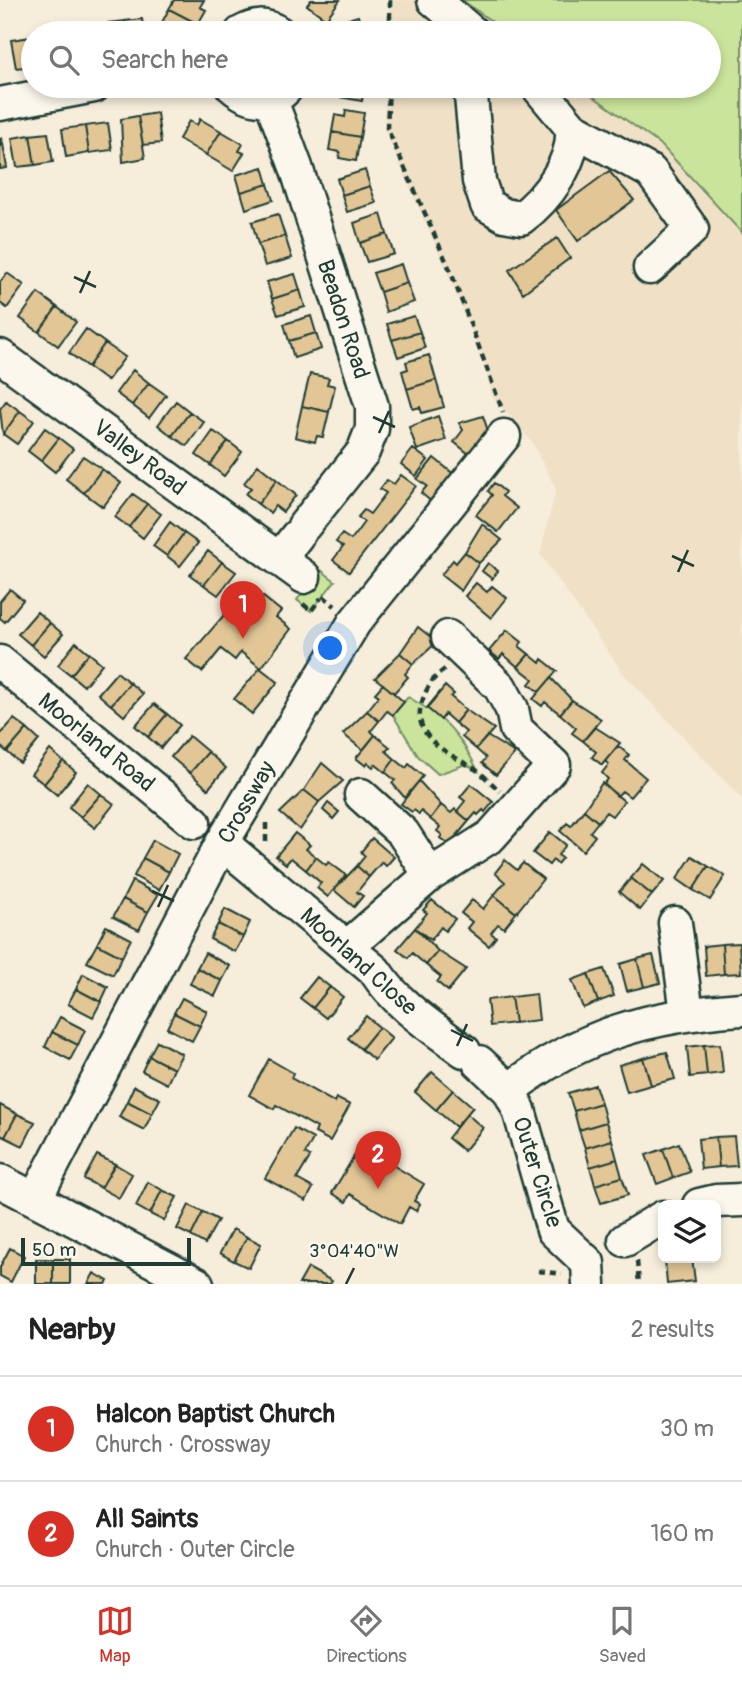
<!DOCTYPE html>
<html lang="en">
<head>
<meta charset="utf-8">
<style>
  :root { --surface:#fff; --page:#f2f2f2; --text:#222; --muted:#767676; --line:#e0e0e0; --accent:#d93025 }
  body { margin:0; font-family:Pangolin,sans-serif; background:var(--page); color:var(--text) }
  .controls { position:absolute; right:21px; bottom:21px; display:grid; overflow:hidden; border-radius:10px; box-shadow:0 4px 10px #0003 }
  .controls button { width:63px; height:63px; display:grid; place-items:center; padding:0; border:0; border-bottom:2px solid var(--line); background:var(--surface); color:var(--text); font:35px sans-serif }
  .scale { position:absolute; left:21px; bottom:18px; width:170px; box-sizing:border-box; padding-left:7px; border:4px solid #1f3d34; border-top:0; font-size:19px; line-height:24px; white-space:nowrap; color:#1f3d34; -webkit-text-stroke:5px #fbf7ec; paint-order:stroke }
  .you { position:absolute; left:331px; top:649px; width:24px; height:24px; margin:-18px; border:5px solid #fff; border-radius:50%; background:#1a73e8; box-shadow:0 0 0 10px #1a73e833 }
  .badge { display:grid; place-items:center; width:46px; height:46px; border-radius:50%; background:var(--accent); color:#fff; font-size:23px; font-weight:700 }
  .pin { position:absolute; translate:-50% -58px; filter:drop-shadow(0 2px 4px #0008) }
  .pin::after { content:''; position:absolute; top:37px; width:24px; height:21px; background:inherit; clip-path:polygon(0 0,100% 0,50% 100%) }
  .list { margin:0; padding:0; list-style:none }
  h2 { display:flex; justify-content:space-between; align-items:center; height:91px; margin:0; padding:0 28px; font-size:30px }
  h2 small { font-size:23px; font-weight:400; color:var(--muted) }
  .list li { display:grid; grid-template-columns:46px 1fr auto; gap:21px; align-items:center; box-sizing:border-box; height:105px; padding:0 28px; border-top:2px solid var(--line) }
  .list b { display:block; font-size:26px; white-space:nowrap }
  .list p { margin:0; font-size:23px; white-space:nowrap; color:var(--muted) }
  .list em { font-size:23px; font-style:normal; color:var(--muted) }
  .icon { flex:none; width:38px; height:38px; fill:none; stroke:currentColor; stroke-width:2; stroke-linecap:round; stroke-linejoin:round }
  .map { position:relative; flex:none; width:742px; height:1284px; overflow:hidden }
  .search { position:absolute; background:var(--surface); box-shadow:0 4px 10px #0003; left:21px; right:21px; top:21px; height:77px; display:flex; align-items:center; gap:18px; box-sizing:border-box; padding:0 24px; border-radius:38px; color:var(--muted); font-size:26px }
  .sheet { height:301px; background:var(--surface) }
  nav { display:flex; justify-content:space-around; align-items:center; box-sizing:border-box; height:98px; border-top:2px solid var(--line); background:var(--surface); font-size:19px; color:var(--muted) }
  nav a { display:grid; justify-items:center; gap:4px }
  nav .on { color:var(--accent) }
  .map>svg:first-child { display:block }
  .built { fill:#f0e1c6 }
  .green { fill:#cae49b; stroke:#749068; stroke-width:2 }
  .building { fill:#e2c696; stroke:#1f3d34; stroke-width:2 }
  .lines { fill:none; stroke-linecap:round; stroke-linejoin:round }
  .minor-casing { stroke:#1f3d34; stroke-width:37 }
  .path { stroke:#1f3d34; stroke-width:4.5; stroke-dasharray:7 5; stroke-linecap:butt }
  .minor { stroke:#fbf7ec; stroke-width:32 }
  .ticks { fill:none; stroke:#1f3d34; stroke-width:2.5 }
  .labels { text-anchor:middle; stroke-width:5; stroke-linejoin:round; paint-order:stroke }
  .street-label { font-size:23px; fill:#1f3d34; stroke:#fbf7ec }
  .ticks-label { font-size:18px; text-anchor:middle; fill:#1f3d34; stroke:#fbf7ec; stroke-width:5; stroke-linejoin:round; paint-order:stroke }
</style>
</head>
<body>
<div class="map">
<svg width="742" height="1284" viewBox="0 0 742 1284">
  <rect width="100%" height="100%" fill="#f6eddb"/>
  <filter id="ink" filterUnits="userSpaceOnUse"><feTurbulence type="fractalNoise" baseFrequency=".0143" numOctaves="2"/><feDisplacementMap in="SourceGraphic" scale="14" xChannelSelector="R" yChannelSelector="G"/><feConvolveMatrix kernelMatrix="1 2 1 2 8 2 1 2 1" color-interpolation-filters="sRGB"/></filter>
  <g filter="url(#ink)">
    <path class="built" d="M391 0H462L508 33H388Z
      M386 86H579L662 146 742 233V799L623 673 540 554 556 489 532 442 492 396 484 363 446 269 384 129Z"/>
    <path class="green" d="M462 0H742V233L662 146 579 86H709V33H508Z
      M321 570 335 581 311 611 297 600Z
      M408 697C446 719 459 732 478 771L466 764 438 774 418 756 393 715Z"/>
    <path class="building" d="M174 0H204L200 7 206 10 198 24 169 9Z
      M311 0H340L326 19 307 5Z
      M169 9 198 24 193 33H163L158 30Z
      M358 16 363 33H334L331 24Z
      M142 19 144 33H126L125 21Z
      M125 21 126 33H109L108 23Z
      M31 37 33 66 16 68 11 40Z
      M335 86H364L362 101 334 96Z
      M346 110 364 113 360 137 332 132 335 115 345 117Z
      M157 113 161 143 143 145 138 116Z
      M138 116 145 158 123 162 121 119Z
      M200 119 221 131 206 155 179 139 189 121 197 125Z
      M108 123 112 150 89 153 85 126Z
      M85 126 89 153 66 157 62 129Z
      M221 131 243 144 239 151 244 153 233 171 206 155Z
      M332 132 360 137 356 161 339 158 340 152 329 150Z
      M48 133 53 162 35 165 30 135Z
      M30 135 35 165 17 167 12 138Z
      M2 138 7 168 0 169V139Z
      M263 167 268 184 241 192 236 175Z
      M365 170 370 186 342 195 337 179Z
      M609 171 634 200 578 241 556 210Z
      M268 184 273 200 246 209 241 192Z
      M370 186 376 203 347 212 342 195Z
      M278 214 285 236 258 244 252 222Z
      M381 214 387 234 360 243 354 223Z
      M387 234 394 254 367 262 360 243Z
      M285 236 292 258 265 266 258 244Z
      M557 238 570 258 523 293 509 270Z
      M401 264 407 283 380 292 373 273Z
      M7 273 24 285 7 308 0 303V282Z
      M295 274 300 290 272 299 267 282Z
      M407 283 414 302 386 312 380 292Z
      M300 290 305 307 278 315 272 299Z
      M38 293 57 307 39 332 20 318Z
      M57 307 76 322 58 346 39 332Z
      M311 316 316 333 289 341 284 324Z
      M414 316 420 332 392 340 387 324Z
      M86 329 105 343 88 367 69 353Z
      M420 332 425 348 398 357 392 340Z
      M316 333 321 349 294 358 289 341Z
      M105 343 125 357 107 381 88 367Z
      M429 355 436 380 407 389 402 371 408 369 406 362Z
      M133 370 149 383 132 405 116 393Z
      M310 374 329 378 327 384 335 386 329 412 302 406Z
      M436 380 444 407 422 413 420 407 413 409 407 389Z
      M149 383 166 395 149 418 132 405Z
      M6 401 20 411 3 434 0 409Z
      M176 401 190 412 172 436 158 425Z
      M302 406 329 412 323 437 317 436 315 442 295 437Z
      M20 411 34 421 17 444 3 434Z
      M190 412 204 422 187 446 172 436Z
      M438 416 446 440 417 450 409 427Z
      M483 416 490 437 474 458 454 442 463 430 459 423Z
      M45 428 59 438 41 461 28 451Z
      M213 431 228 441 210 465 196 455Z
      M59 438 73 449 55 472 41 461Z
      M228 441 242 452 224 476 210 465Z
      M413 449 428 460 416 476 401 464Z
      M83 456 102 469 84 493 66 479Z
      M434 458 456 476 434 504 421 493 427 486 417 479Z
      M258 465 277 480 258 504 246 494 251 488 244 483Z
      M102 469 121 483 103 507 84 493Z
      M401 475 416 486 349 572 333 560 343 547 336 542 342 534 351 540 364 522 358 517 364 510 370 514 386 493 380 489 387 480 394 484Z
      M277 480 296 495 283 512 275 506 270 513 258 504Z
      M494 483 505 492 502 496 517 508 498 532 476 515 492 495 488 491Z
      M133 494 147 504 129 527 115 517Z
      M147 504 161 514 143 538 129 527Z
      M170 522 184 533 167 556 153 546Z
      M482 524 502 540 479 563 465 552Z
      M184 533 198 543 180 566 167 556Z
      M208 551 222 562 204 585 190 575Z
      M465 552 479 563 461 591 441 575 453 560 456 563Z
      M222 562 236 572 218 595 204 585Z
      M488 563 498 571 492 579 482 571Z
      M476 583 487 592 492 586 507 598 491 618 465 596Z
      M10 589 23 600 5 622 0 618V601Z
      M243 593 256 603 262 596 281 611 276 617 291 629 261 668 241 652 235 660 221 649 202 672 186 659Z
      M37 612 50 623 31 645 18 634Z
      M50 623 63 634 44 656 31 645Z
      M418 627 437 642 413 664 400 653Z
      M507 630 522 642 519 646 529 654 518 667 503 654 499 659 489 651Z
      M76 642 89 653 71 675 58 665Z
      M89 653 102 664 84 686 71 675Z
      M400 653 413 664 405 674 408 677 394 693 375 678Z
      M529 654 540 663 542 659 557 671 539 692 529 684 533 679 518 667Z
      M260 668 278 682 252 714 234 699Z
      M117 672 130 683 111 705 98 694Z
      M551 678 572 700 560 714 545 702 542 706 533 699Z
      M130 683 143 694 124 716 111 705Z
      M383 684 404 702 393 715 387 711 379 721 367 711 379 696 375 693Z
      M445 686 454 694 451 697 466 710 455 723 445 714 441 720 427 708Z
      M572 700 601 719 583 741 572 733 576 728 560 714Z
      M154 704 167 714 148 737 135 726Z
      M466 710 494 729 476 749 462 737 466 732 455 723Z
      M367 711 379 721 371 731 375 735 363 750 343 734Z
      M167 714 180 725 161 748 148 737Z
      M14 719 27 729 7 752 0 746V735Z
      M595 727 620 743 602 765 592 757 596 752 583 741Z
      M27 729 39 740 20 763 7 752Z
      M375 735 390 747 386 751 395 759 385 772 375 764 373 767 368 763 366 766 356 758Z
      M189 736 208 752 190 773 171 757Z
      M487 736 515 753 496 775 482 763 486 758 476 749Z
      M618 746 629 755 625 760 646 778 630 797 622 791 617 796 604 784 608 779 602 773 609 764 605 761Z
      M50 750 63 761 44 784 31 774Z
      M208 752 226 768 208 789 190 773Z
      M395 759 406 768 409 764 423 776 405 798 392 783 395 780 385 772Z
      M63 761 76 772 57 795 44 784Z
      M322 763 343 781 319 802 304 790Z
      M419 781 441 805 430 819 421 811 419 814 414 810 412 812 401 804Z
      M88 783 101 794 81 817 69 807Z
      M602 783 624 801 612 816 606 812 598 822 584 810Z
      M471 784 493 802 485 812 483 810 478 815 476 813 469 821 457 811 465 801 460 797Z
      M304 790 319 802 300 830 280 813Z
      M101 794 114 804 95 828 81 817Z
      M328 803 339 812 333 819 323 810Z
      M441 805 451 813 455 809 469 821 449 845 440 838 442 835 437 831 440 827 430 819Z
      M584 810 598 822 590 832 595 836 583 851 560 831 567 823 571 826Z
      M550 832 566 845 558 855 562 858 557 864 553 860 549 865 533 853Z
      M295 833 310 845 306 849 316 857 306 870 291 858 286 864 276 856Z
      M372 838 394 857 386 866 382 862 369 877 357 866 365 856 361 852Z
      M153 840 178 854 169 872 143 858Z
      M692 856 708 866 693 890 677 879Z
      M316 857 326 865 329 862 346 875 328 897 317 888 321 883 306 870Z
      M143 858 169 872 159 890 134 876Z
      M505 860 517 870 523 863 543 879 516 913 494 895 505 882 495 873Z
      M643 864 664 881 652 895 631 878Z
      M357 866 369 877 357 892 363 896 354 907 334 890Z
      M708 866 725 876 710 900 693 890Z
      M631 878 652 895 640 910 619 892Z
      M132 881 158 895 148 912 123 899Z
      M494 895 516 913 504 928 498 924 491 933 496 937 489 946 467 928 472 922 461 913 472 900 483 909Z
      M123 899 148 912 139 930 113 917Z
      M432 900 455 919 445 931 441 927 431 940 415 928 427 913 423 910Z
      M225 909 250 922 243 937 218 924Z
      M218 924 243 937 235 952 210 939Z
      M106 926 131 939 122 957 97 944Z
      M415 928 438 951 426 965 412 953 408 958 397 949Z
      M739 943 741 973 724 974 722 944Z
      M97 944 122 957 113 975 87 962Z
      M722 944 724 974 706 976 704 946Z
      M438 951 466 969 448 991 437 982 441 977 426 965Z
      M205 953 230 966 222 981 197 968Z
      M653 955 660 983 644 987 637 959Z
      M637 959 644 987 627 991 620 964Z
      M197 968 222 981 215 996 190 984Z
      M604 969 614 996 598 1002 588 974Z
      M83 974 108 987 101 1002 76 989Z
      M588 974 598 1002 583 1008 572 980Z
      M317 977 330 987 313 1008 300 998Z
      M330 987 343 997 326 1018 313 1008Z
      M76 989 101 1002 93 1017 68 1004Z
      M536 994 539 1020 515 1023 511 997Z
      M511 997 515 1023 490 1026 487 1000Z
      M182 998 207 1011 200 1026 174 1013Z
      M174 1013 200 1026 192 1041 167 1028Z
      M366 1016 379 1027 361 1049 348 1038Z
      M60 1017 85 1030 78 1045 52 1032Z
      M379 1027 392 1038 374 1060 361 1049Z
      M52 1032 78 1045 70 1060 45 1047Z
      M157 1041 182 1054 174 1069 149 1056Z
      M720 1044 723 1073 707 1075 704 1045Z
      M704 1045 707 1075 690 1077 687 1047Z
      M667 1052 675 1079 651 1085 643 1058Z
      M149 1056 174 1069 167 1084 142 1071Z
      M643 1058 651 1085 627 1092 619 1065Z
      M269 1059 293 1073 291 1078 334 1102 336 1098 350 1105 330 1141 315 1133 317 1128 276 1105 274 1109 249 1095Z
      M432 1072 453 1090 436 1110 415 1092Z
      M595 1085 601 1103 574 1111 568 1093Z
      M134 1086 160 1099 152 1114 127 1101Z
      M453 1090 473 1107 456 1127 436 1110Z
      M127 1101 152 1114 144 1130 119 1117Z
      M601 1103 606 1122 579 1130 574 1111Z
      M0 1105 17 1114 5 1137 0 1135Z
      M17 1114 35 1122 23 1146 5 1137Z
      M467 1114 483 1128 464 1151 448 1138Z
      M606 1122 612 1140 585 1148 579 1130Z
      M294 1128 313 1139 305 1154 310 1157 297 1179 313 1188 306 1201 265 1178Z
      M734 1136 737 1166 719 1167 716 1137Z
      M716 1137 719 1167 701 1169 698 1139Z
      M612 1140 617 1159 590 1167 585 1148Z
      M679 1143 690 1172 673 1178 663 1149Z
      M377 1148 389 1156 386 1161 424 1184 414 1201 420 1204 416 1211 409 1207 400 1224 350 1194 346 1202 332 1193 356 1153 369 1160Z
      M663 1149 673 1178 657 1184 646 1155Z
      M97 1155 115 1164 101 1188 84 1179Z
      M617 1159 622 1177 595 1185 590 1167Z
      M115 1164 132 1174 119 1198 101 1188Z
      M622 1177 628 1195 601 1203 595 1185Z
      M148 1182 162 1190 150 1214 136 1206Z
      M162 1190 177 1197 164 1221 150 1214Z
      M189 1205 203 1212 191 1236 177 1229Z
      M203 1212 218 1220 205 1244 191 1236Z
      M233 1229 247 1237 234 1261 220 1253Z
      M247 1237 261 1244 249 1268 234 1261Z
      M10 1248 24 1256 11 1282 0 1276V1267Z
      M692 1258 695 1281 667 1284 665 1259Z
      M36 1259H53V1284H36Z
      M53 1259H70V1284H53Z
      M308 1268 332 1281 330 1284H299Z
      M94 1273 108 1281 106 1284H88Z"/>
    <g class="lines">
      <defs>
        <path id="minor" d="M434 0 473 33
          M241 33C255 25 265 24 279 33
          M232 86C249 101 273 106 288 86
          M470 86 479 181 487 205 504 215 521 218C547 199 575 161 572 128
          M537 86 572 128 651 172 692 229 650 268
          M270 98 296 167 372 406V429L363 452 304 526
          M0 104 94 86
          M0 356 279 559 297 536
          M279 559 304 577
          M0 662 194 822
          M361 795 403 833 430 875
          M222 843 375 971C397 1005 432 1027 464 1051
          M675 923 687 1013
          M347 947 430 875 491 836 554 765 516 729 512 709 500 687 448 637
          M479 1062 509 1090 519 1110 553 1230 588 1263 589 1284
          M509 1090C581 1034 652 1015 742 1009
          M0 1181 197 1284
          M35 1199 222 843 354 623 504 436
          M699 1205 716 1201 742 1200
          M625 1240 663 1217"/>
      </defs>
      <use href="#minor" class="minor-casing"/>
      <path class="path" d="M390 0V33
        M389 86 387 128 451 272 503 412
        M323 596 335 606
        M303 604 311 611 321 598
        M445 669C433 678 428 685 423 699 408 737 449 753 475 769 484 775 492 784 500 791
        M266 823V846
        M637 1261 639 1284
        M538 1271 562 1274"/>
      <use href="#minor" class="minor"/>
    </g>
  </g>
  <path class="ticks" d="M74 277 96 287M80 293 90 271M373 417 395 427M379 433 389 411M672 556 694 566M678 572 688 550M152 891 174 901M158 907 168 885M451 1030 473 1041M457 1046 467 1024M346 1284 354 1268"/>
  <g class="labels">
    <g class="street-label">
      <text transform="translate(344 319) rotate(72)" y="8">Beadon Road</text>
      <text transform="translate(140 457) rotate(37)" y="8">Valley Road</text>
      <text transform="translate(97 742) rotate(39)" y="8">Moorland Road</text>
      <text transform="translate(246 802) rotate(-60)" y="8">Crossway</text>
      <text transform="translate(359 961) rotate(42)" y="8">Moorland Close</text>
      <text transform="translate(538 1172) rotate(72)" y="8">Outer Circle</text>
    </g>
  </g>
  <g class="ticks-label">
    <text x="354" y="1257">3°04'40"W</text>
  </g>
</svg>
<div class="controls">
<button><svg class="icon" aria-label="layers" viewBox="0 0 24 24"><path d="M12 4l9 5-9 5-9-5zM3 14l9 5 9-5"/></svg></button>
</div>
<div class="scale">50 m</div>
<div class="you"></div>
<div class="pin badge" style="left:243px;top:639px">1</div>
<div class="pin badge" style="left:378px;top:1189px">2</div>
<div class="search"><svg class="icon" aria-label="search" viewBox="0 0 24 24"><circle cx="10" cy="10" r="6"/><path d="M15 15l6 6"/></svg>Search here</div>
</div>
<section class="sheet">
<h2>Nearby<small>2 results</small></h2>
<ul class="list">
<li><span class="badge">1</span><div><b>Halcon Baptist Church</b><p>Church · Crossway</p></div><em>30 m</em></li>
<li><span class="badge">2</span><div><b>All Saints</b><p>Church · Outer Circle</p></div><em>160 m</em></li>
</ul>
</section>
<nav>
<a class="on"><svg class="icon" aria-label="map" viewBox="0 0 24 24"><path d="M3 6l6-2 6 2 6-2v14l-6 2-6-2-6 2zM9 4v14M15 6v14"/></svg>Map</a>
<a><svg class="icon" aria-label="directions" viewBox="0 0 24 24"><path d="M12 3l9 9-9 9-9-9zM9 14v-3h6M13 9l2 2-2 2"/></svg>Directions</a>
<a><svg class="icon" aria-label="saved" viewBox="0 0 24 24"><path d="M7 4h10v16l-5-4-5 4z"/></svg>Saved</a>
</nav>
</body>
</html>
